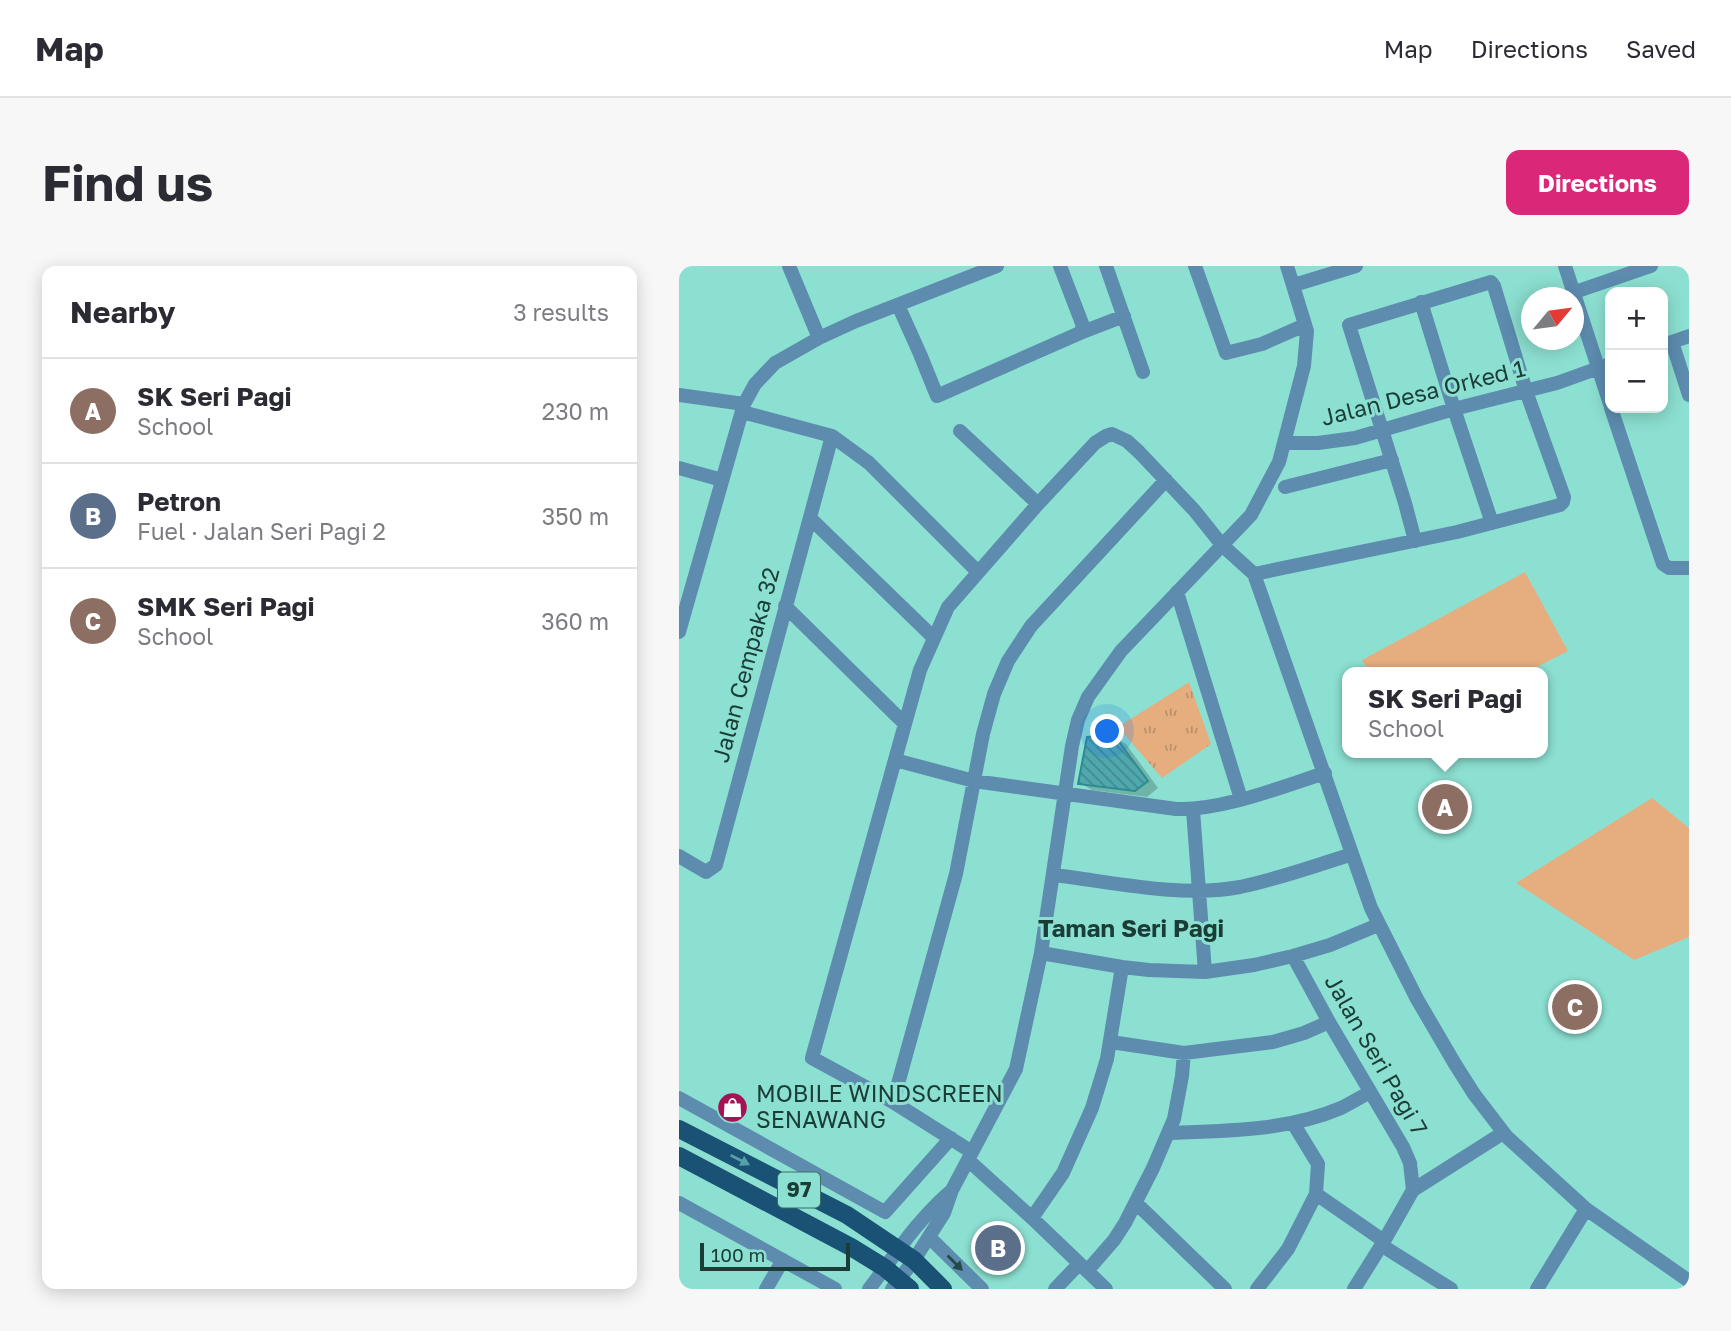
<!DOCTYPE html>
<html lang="en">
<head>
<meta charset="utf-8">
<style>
  :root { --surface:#fff; --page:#f7f7f7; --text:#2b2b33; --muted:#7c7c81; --line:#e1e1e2; --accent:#db2777 }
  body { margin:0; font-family:"Golos Text",sans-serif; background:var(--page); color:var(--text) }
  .controls { position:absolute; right:21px; top:21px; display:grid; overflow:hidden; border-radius:14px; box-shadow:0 4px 18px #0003 }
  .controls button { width:63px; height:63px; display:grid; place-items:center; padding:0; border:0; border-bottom:2px solid var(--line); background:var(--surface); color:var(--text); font:35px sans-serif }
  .compass { position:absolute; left:842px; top:21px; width:63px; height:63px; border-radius:50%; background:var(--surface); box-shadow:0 4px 18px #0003; rotate:61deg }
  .scale { position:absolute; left:21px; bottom:18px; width:150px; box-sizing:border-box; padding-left:7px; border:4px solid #1a3d37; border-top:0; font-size:19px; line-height:24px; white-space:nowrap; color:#1a3d37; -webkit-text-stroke:5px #8ce0d1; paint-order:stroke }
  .you { position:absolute; left:429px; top:466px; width:24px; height:24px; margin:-18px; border:5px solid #fff; border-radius:50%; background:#1a73e8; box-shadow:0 0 0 10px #1a73e833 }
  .badge { display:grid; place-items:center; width:46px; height:46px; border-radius:50%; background:var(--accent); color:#fff; font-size:23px; font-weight:700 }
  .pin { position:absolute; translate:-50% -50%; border:4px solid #fff; box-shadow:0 2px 7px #0006 }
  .popup { position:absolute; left:663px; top:401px; width:206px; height:91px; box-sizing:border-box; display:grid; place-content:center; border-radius:14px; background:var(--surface); filter:drop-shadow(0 2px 5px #0005); font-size:23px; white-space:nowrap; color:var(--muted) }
  .popup b { font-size:26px; color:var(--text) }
  .popup::after { content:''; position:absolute; left:50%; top:100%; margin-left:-14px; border:14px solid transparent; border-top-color:var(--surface) }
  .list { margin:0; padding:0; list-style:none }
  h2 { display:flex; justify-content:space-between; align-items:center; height:91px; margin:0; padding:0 28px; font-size:30px }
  h2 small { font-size:23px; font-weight:400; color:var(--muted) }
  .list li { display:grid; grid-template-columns:46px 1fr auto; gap:21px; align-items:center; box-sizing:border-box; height:105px; padding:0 28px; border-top:2px solid var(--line) }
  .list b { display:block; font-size:26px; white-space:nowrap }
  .list p { margin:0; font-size:23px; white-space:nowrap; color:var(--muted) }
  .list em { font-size:23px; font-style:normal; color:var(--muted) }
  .map { position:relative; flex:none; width:1010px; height:1023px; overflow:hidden; border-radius:14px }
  header { display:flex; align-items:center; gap:42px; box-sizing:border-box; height:98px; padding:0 35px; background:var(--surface); border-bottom:2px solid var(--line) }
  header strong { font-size:33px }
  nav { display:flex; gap:38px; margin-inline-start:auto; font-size:24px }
  .intro { display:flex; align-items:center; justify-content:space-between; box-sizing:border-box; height:168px; padding:0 42px }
  h1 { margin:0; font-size:49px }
  .button { padding:18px 32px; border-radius:14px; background:var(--accent); color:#fff; font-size:24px; font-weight:700 }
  main { display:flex; gap:42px; padding:0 42px }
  aside { flex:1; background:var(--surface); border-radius:14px; box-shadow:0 4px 18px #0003 }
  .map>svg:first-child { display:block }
  .grass { fill:#e6ae7f }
  .park { fill:url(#park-tufts) }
  .shadow { fill:#0003 }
  .building { fill:url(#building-back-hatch); stroke:#2e8b91; stroke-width:2 }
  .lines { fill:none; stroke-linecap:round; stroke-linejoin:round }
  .minor { stroke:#5d8caf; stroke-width:14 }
  .major { stroke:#195275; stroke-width:18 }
  .oneway { fill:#58a0a8 }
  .oneway2 { fill:#244949 }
  .labels { text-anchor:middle; stroke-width:6; stroke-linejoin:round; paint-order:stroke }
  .shield { fill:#8ce0d1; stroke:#3c6e65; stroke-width:2 }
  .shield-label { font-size:21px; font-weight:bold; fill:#1a3d37 }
  .street-label { font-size:23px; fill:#1a3d37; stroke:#8ce0d1 }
  .poi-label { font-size:23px; fill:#1a3d37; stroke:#8ce0d1; text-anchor:start }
  .neighbourhood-label { font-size:24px; font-weight:bold; fill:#1a3d37; stroke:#8ce0d1 }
</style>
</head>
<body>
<header>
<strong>Map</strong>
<nav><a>Map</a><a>Directions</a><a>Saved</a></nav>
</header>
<div class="intro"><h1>Find us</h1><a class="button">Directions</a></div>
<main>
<aside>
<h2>Nearby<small>3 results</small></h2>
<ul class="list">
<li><span class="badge" style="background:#8d6e63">A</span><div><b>SK Seri Pagi</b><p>School</p></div><em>230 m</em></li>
<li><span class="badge" style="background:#5c6f8a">B</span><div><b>Petron</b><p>Fuel · Jalan Seri Pagi 2</p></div><em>350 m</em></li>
<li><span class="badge" style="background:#8d6e63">C</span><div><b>SMK Seri Pagi</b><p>School</p></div><em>360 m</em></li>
</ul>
</aside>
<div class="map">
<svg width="1010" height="1023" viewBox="0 0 1010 1023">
  <defs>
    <pattern id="park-tufts" width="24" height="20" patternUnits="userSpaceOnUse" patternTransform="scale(1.75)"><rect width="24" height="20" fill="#e6ae7f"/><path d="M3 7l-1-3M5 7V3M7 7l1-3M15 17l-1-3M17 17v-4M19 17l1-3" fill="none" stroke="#ba8f69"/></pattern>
    <pattern id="building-back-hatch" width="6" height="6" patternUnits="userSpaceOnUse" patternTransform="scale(1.75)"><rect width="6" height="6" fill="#4fa8ae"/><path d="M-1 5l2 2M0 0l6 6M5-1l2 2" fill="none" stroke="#418a8e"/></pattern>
  </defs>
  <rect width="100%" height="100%" fill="#8ce0d1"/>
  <path class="grass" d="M846 306 889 385 848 406H690L683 394Z
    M973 532 1010 562V671L955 694 837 617Z"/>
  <path class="park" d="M510 416 532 478 483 512 439 461Z"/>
  <path class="shadow" d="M435 471 447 478 479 522 468 531 413 524 401 517Z"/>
  <path class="building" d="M435 469 469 515 456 525 399 518 408 471Z"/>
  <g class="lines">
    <path class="minor" d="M110 0 140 72
      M381 0 404 60 401 67
      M427 0 464 106
      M516 0 547 87 583 78 626 59
      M886 0 931 138
      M615 19 677 0
      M896 26 972 0
      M742 36 775 143 813 257
      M219 39 241 88 258 130 401 67 445 50
      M993 76 1010 129
      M984 79 1010 70
      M0 129 65 138
      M932 142 984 298 990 302H1010
      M63 146 153 170 190 197 299 306
      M281 165 359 238
      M605 177H639L676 172 775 143 878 117 931 98
      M0 202 43 214
      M606 221 713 194
      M131 252 255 372
      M575 308 778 266 881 239 884 236 885 231 847 125 815 20 812 16 670 59 726 237 736 275
      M498 326 562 533
      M106 340 225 457
      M0 366 65 138 76 118 96 97 140 72 177 55 318 0
      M216 494 295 515 497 543C542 545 602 521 646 507
      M514 544 526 706
      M0 590 27 606 37 599 153 170
      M375 609C434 616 501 632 561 621 599 613 636 600 673 588
      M362 687 443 701 470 704 526 706 575 699 614 690 651 679 699 659
      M614 690 650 756 724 881 731 897 734 924 705 975 675 1023
      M432 776 505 787 594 776 625 767 650 756
      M0 832 206 946 272 872
      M214 836 277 608 304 468 315 428 329 395 352 360 487 214
      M489 867C547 865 608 865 662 842 672 837 682 831 691 826
      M293 886 214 836 133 792 241 404 269 341 359 238 416 177 427 170 433 168 448 175 460 186 515 244 543 279 575 308 692 642 738 733 776 798 795 828 828 871 907 943 1010 1015
      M289 894 353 952 427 1023
      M734 924 824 867
      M637 928 705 975
      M0 937 156 1023
      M457 937 546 1023
      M353 952 384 907 413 842 428 793 443 701
      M250 971 303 1023
      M702 979 772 1023
      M408 1005 435 974 446 957 474 902 495 853 503 810 505 787
      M87 1023 104 994
      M190 1023C216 989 239 953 272 925
      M213 1023 235 994 265 947 273 924 337 803 362 687 393 480 399 454 409 431 442 385 572 249 600 196 625 100 628 65 608 0
      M376 1023 400 998
      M578 1023 609 983 637 928 639 898 614 857
      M858 1023 907 943"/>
    <path class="major" d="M0 863 168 949 235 994 264 1023
      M0 890 172 981 206 1002 231 1023"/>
  </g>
  <defs><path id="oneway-solid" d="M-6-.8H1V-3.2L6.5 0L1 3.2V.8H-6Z" transform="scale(1.75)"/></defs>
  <use class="oneway" href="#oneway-solid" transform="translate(61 894) rotate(27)"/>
  <use class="oneway2" href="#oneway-solid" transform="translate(276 997) rotate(45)"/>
  <defs>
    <symbol id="shop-disc" viewBox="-11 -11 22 22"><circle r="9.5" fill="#a41355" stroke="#8ce0d1"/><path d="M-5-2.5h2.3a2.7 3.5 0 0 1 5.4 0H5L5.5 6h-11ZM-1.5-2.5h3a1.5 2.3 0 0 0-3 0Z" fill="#fff"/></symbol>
  </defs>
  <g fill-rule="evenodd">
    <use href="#shop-disc" x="36" y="824" width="35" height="35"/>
  </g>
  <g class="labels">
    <rect class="shield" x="99" y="906.5" width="42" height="35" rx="5"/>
    <g class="shield-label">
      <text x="120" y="931">97</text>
    </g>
    <g class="street-label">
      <text transform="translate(744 127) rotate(-14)" y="8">Jalan Desa Orked 1</text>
      <text transform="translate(67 399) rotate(-75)" y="8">Jalan Cempaka 32</text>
      <text transform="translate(697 789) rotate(60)" y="8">Jalan Seri Pagi 7</text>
    </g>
    <g class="poi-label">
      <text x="77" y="836">MOBILE WINDSCREEN<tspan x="77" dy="26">SENAWANG</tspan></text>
    </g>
    <g class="neighbourhood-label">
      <text x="452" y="671">Taman Seri Pagi</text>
    </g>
  </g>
</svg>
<div class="controls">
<button>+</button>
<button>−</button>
</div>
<svg class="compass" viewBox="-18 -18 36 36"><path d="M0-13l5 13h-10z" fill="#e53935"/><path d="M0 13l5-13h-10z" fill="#7c7c81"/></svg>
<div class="scale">100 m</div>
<div class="you"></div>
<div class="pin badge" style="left:766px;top:541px;background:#8d6e63">A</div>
<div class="popup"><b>SK Seri Pagi</b>School</div>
<div class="pin badge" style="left:319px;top:982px;background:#5c6f8a">B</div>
<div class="pin badge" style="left:896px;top:741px;background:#8d6e63">C</div>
</div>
</main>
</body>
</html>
